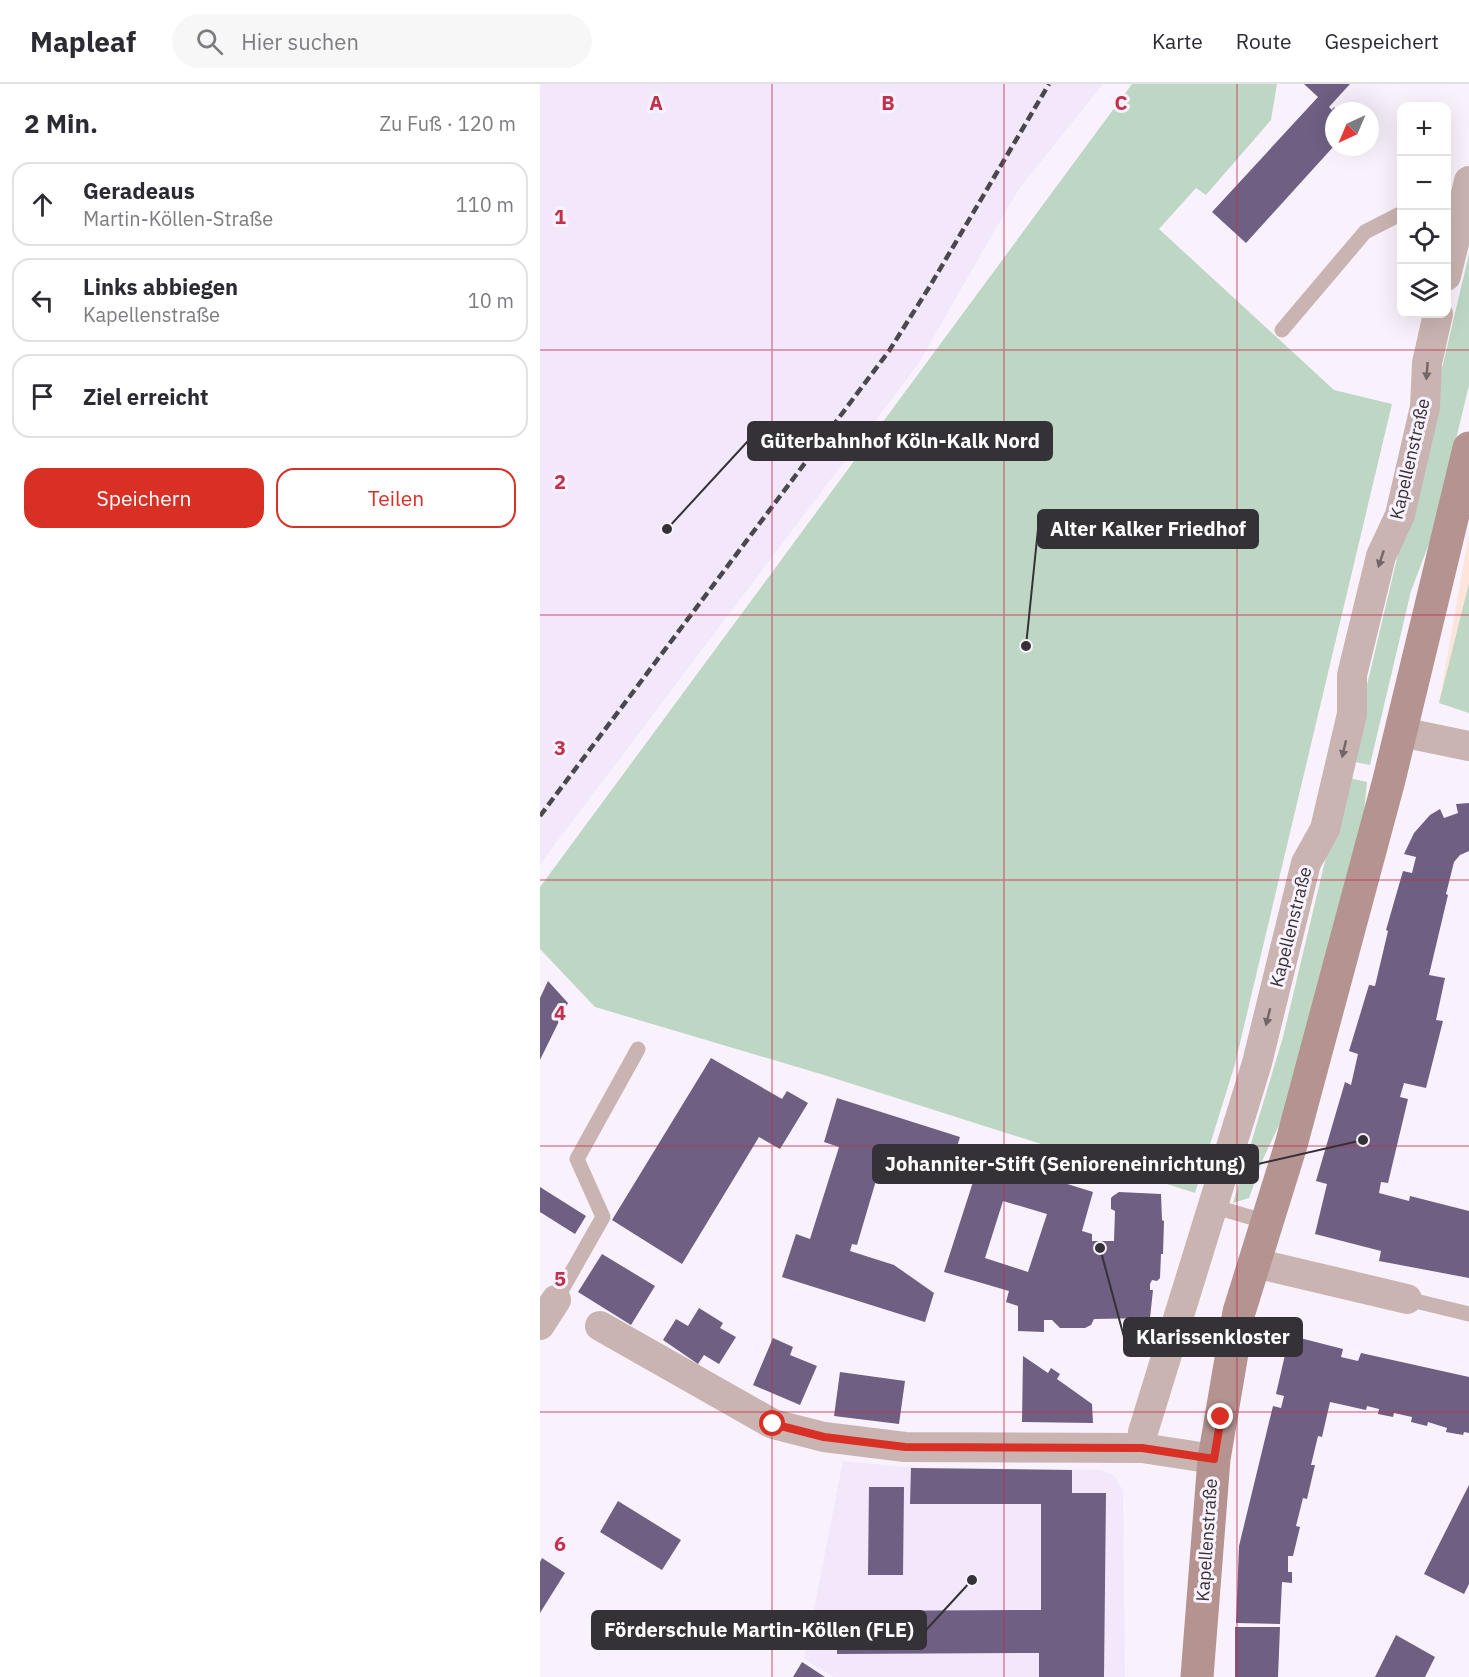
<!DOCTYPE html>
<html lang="de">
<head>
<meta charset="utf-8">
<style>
  :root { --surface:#fff; --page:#f7f7f7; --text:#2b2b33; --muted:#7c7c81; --line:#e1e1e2; --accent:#d93025 }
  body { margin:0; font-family:"IBM Plex Sans",sans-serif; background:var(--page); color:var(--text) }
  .controls { position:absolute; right:18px; top:18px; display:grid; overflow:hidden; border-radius:12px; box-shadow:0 6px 24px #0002 }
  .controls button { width:54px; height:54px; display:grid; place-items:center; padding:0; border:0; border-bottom:2px solid var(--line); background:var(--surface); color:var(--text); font:30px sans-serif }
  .compass { position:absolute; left:785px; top:18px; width:54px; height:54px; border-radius:50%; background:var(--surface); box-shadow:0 6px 24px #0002; rotate:224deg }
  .stop { position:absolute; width:18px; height:18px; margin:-14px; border:4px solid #d93025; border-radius:50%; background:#fff }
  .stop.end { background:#d93025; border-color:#fff; box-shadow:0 2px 6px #0008 }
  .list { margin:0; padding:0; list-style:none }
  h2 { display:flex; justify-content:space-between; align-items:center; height:78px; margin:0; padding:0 24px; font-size:26px }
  h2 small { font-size:20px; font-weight:400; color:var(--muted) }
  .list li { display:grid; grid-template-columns:39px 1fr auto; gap:18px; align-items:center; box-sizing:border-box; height:84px; margin:0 12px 12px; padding:0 12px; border:2px solid var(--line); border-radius:18px }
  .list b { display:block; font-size:22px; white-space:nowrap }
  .list p { margin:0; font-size:20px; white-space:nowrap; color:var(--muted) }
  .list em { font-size:20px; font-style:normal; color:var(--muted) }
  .actions { display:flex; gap:12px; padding:18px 24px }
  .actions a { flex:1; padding:14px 0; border:2px solid var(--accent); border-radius:18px; text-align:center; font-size:21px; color:var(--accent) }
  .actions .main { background:var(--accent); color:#fff }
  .icon { flex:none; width:33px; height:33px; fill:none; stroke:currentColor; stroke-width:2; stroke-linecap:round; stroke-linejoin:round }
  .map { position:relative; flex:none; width:929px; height:1593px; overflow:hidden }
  header { display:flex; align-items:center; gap:36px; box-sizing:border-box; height:84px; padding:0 30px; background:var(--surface); border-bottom:2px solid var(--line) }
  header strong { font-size:28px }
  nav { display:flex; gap:33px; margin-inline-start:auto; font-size:21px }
  .search { width:420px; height:54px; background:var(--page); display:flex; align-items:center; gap:15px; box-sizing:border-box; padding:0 21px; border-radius:33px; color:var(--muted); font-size:22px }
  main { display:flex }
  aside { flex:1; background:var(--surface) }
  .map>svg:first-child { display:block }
  .industrial { fill:#fee5db }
  .built { fill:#f2e7fb }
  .green { fill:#bed7c5 }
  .building { fill:#6e5f83; fill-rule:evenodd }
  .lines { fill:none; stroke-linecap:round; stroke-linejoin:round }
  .service { stroke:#cab4b2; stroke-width:15 }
  .minor { stroke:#cab4b2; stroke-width:30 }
  .secondary { stroke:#b49391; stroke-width:33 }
  .rail { stroke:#4a474d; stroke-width:4.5; stroke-dasharray:9 4.5; stroke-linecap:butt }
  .oneway { fill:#716668 }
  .route { stroke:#d93025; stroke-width:8 }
  .grid { fill:none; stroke:#c1304d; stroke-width:1.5; stroke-opacity:0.55 }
  .labels { text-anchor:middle; stroke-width:6; stroke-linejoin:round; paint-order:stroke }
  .street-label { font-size:18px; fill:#353237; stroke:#f9f2fd }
  .grid-label { font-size:20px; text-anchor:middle; font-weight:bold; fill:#c1304d; stroke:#f9f2fd; stroke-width:6; stroke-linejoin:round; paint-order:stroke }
  .leader { fill:none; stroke:#353237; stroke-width:2 }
  .callout-dot { fill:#353237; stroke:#f9f2fd; stroke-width:2 }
  .callout { fill:#353237; stroke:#353237; stroke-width:2 }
  .callout-label { font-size:20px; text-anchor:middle; font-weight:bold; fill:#fff }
</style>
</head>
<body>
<header>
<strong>Mapleaf</strong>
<div class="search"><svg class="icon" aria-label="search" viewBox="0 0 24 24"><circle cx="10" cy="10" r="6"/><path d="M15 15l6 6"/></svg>Hier suchen</div>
<nav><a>Karte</a><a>Route</a><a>Gespeichert</a></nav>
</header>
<main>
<aside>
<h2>2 Min.<small>Zu Fuß · 120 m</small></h2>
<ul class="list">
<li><svg class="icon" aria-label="ahead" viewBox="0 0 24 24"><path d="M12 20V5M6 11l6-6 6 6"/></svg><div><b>Geradeaus</b><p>Martin-Köllen-Straße</p></div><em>110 m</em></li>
<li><svg class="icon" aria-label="left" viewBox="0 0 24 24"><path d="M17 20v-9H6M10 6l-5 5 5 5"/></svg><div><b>Links abbiegen</b><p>Kapellenstraße</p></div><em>10 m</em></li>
<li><svg class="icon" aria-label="arrive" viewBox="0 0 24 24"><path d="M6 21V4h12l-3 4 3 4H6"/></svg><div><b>Ziel erreicht</b></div></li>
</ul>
<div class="actions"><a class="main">Speichern</a><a>Teilen</a></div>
</aside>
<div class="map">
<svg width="929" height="1593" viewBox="0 0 929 1593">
  <rect width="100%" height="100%" fill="#f9f2fd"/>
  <path class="industrial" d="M929 449V629L899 619Z"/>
  <path class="built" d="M0 0H563L478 106 378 280 0 780Z
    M303 1377 364 1383 560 1386 570 1389 576 1394 583 1407 585 1593H294L264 1575Z"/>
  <path class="green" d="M592 0H737L731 36 666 111 656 104 619 145 794 306 852 320 695 980 655 1109 284 991 55 923 0 865V803Z
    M929 170V301L895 444 871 507 830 681 809 677Z
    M929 499V629L899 619Z
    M805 693 827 698 822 748 741 1037 723 1075 709 1114 693 1119 743 953Z"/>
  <path class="building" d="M764 0H810L789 23 792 26 794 23 797 27H794V62L706 159 672 128 778 13Z
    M929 719V767L920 771 914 778 906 810 908 811 889 891 905 894 896 936 903 937 886 1004 864 999 860 1013 868 1015 848 1099 841 1098 839 1109 869 1117 870 1112 929 1127V1194L839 1177 841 1167 775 1150 787 1100 776 1097 805 998 811 1001 818 970 809 967 829 901 835 902 848 847 846 846 863 787 872 789 876 773 864 770 874 749 890 731 900 725 904 734 918 729 916 720Z
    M8 897 28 919 0 976V914Z
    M171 974 242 1015 247 1007 268 1019 240 1065 219 1053 142 1180 72 1136Z
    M297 1014 420 1053 407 1096 339 1074 336 1082 340 1083 317 1161 312 1160 310 1167 354 1181 394 1209 385 1238 242 1193 256 1150 270 1155 299 1063 284 1058Z
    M441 1073 553 1108 542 1147 552 1150V1157H574L575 1127 571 1125V1114L573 1112 579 1108 621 1110 622 1136 624 1137 623 1170H621L620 1194 617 1197 612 1196 610 1200V1206H613L610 1234 554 1235 551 1241 545 1244H520L512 1236H504V1248L478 1247V1222L466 1218 469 1207 404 1188ZM463 1117 507 1130 488 1188 445 1174Z
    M0 1103 46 1132 35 1150 0 1128Z
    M62 1170 115 1202 91 1241 38 1208Z
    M159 1224 183 1239 180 1244 196 1253 179 1280 164 1271 158 1280 123 1256 136 1235 148 1242Z
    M233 1254 253 1263 250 1271 277 1282 260 1321 213 1301Z
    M760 1254 803 1265 801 1273 818 1277 821 1269 929 1293V1349L924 1348 923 1351 906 1348 907 1344 888 1338 887 1342 871 1338 872 1333 854 1329 853 1333 838 1330 839 1325 827 1322 826 1326 790 1318 782 1353 778 1352 771 1381H775L767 1415 763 1414 756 1442 760 1443 753 1472H748V1488H752V1499L742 1498 740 1540 696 1539 699 1462 733 1322 741 1324 744 1312 736 1310 747 1262 758 1265Z
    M483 1272 508 1289 511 1284 520 1290 517 1295 552 1320 553 1339 482 1338Z
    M300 1288 365 1297 359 1340 294 1332Z
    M371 1384 532 1386V1409H566L564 1593H499V1569L297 1570V1527L501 1526V1420H370Z
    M929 1401V1500L924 1510 884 1490Z
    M329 1403H364L363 1491H328Z
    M78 1417 141 1456 122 1486 60 1448Z
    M2 1474 25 1489 0 1529V1478Z
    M695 1543H740L738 1593H695Z
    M856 1551 895 1573 885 1593H835Z
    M262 1578 285 1593H253Z"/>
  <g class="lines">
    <path class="service" d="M742 246 825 148 862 129
      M672 1122 727 1138
      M867 1215 929 1230
      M16 1216 63 1133 37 1075 98 965"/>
    <path class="minor" d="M906 192 929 97
      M861 648 929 662
      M715 1179 867 1215
      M0 1241 16 1216
      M60 1242 233 1340 284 1353 365 1363 602 1364 674 1375
      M603 1348 717 979 766 779 785 745 812 630V591L841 472 860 431 885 323 887 279 898 230"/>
    <path class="secondary" d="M657 1593 674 1375 699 1228 751 1061 849 696 929 364"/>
    <path class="rail" d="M0 732 349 267 390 202 509 0"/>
  </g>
  <defs><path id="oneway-solid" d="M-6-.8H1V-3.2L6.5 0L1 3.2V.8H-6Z" transform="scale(1.5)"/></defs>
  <g class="oneway">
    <use href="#oneway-solid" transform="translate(887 287) rotate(94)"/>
    <use href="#oneway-solid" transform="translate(841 475) rotate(108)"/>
    <use href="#oneway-solid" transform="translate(804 665) rotate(103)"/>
    <use href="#oneway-solid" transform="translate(728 933) rotate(104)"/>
  </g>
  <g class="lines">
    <path class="route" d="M233 1340 284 1353 365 1363 602 1364 674 1375 681 1333"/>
  </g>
  <path class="grid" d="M232 0V1593M464 0V1593M697 0V1593M0 266H929M0 531H929M0 796H929M0 1062H929M0 1328H929"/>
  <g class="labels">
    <g class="street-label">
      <text transform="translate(870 375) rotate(-77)" y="6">Kapellenstraße</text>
      <text transform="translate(751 843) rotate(-76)" y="6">Kapellenstraße</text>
      <text transform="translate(667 1456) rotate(-86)" y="6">Kapellenstraße</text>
    </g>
  </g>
  <g class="grid-label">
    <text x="116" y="26">A</text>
    <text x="348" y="26">B</text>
    <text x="581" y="26">C</text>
    <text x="20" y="140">1</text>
    <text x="20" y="405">2</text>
    <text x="20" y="671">3</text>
    <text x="20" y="936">4</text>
    <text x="20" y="1202">5</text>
    <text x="20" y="1467">6</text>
  </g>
  <path class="leader" d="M127 445L208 357M486 562L498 445M823 1056L718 1080M560 1164L584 1253M432 1496L386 1546"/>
  <g class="callout-dot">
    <circle cx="127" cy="445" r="6"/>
    <circle cx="486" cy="562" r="6"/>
    <circle cx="823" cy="1056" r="6"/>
    <circle cx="560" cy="1164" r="6"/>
    <circle cx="432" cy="1496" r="6"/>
  </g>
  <g class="callout">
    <rect x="208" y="338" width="304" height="38" rx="6"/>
    <rect x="498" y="426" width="220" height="38" rx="6"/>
    <rect x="333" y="1061" width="385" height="38" rx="6"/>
    <rect x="584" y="1234" width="178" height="38" rx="6"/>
    <rect x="52" y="1527" width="334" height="38" rx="6"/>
  </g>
  <g class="callout-label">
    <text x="360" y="364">Güterbahnhof Köln-Kalk Nord</text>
    <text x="608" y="452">Alter Kalker Friedhof</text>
    <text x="525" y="1087">Johanniter-Stift (Senioreneinrichtung)</text>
    <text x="673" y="1260">Klarissenkloster</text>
    <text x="219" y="1553">Förderschule Martin-Köllen (FLE)</text>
  </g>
</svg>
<div class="controls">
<button>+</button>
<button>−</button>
<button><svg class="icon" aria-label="locate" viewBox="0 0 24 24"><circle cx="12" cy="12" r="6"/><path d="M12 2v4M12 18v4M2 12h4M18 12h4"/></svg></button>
<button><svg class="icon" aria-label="layers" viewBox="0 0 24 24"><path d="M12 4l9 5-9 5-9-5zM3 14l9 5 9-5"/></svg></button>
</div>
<svg class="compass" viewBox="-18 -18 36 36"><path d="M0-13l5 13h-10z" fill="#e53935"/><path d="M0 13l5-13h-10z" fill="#7c7c81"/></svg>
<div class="stop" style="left:233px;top:1340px"></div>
<div class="stop end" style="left:681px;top:1333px"></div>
</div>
</main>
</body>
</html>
